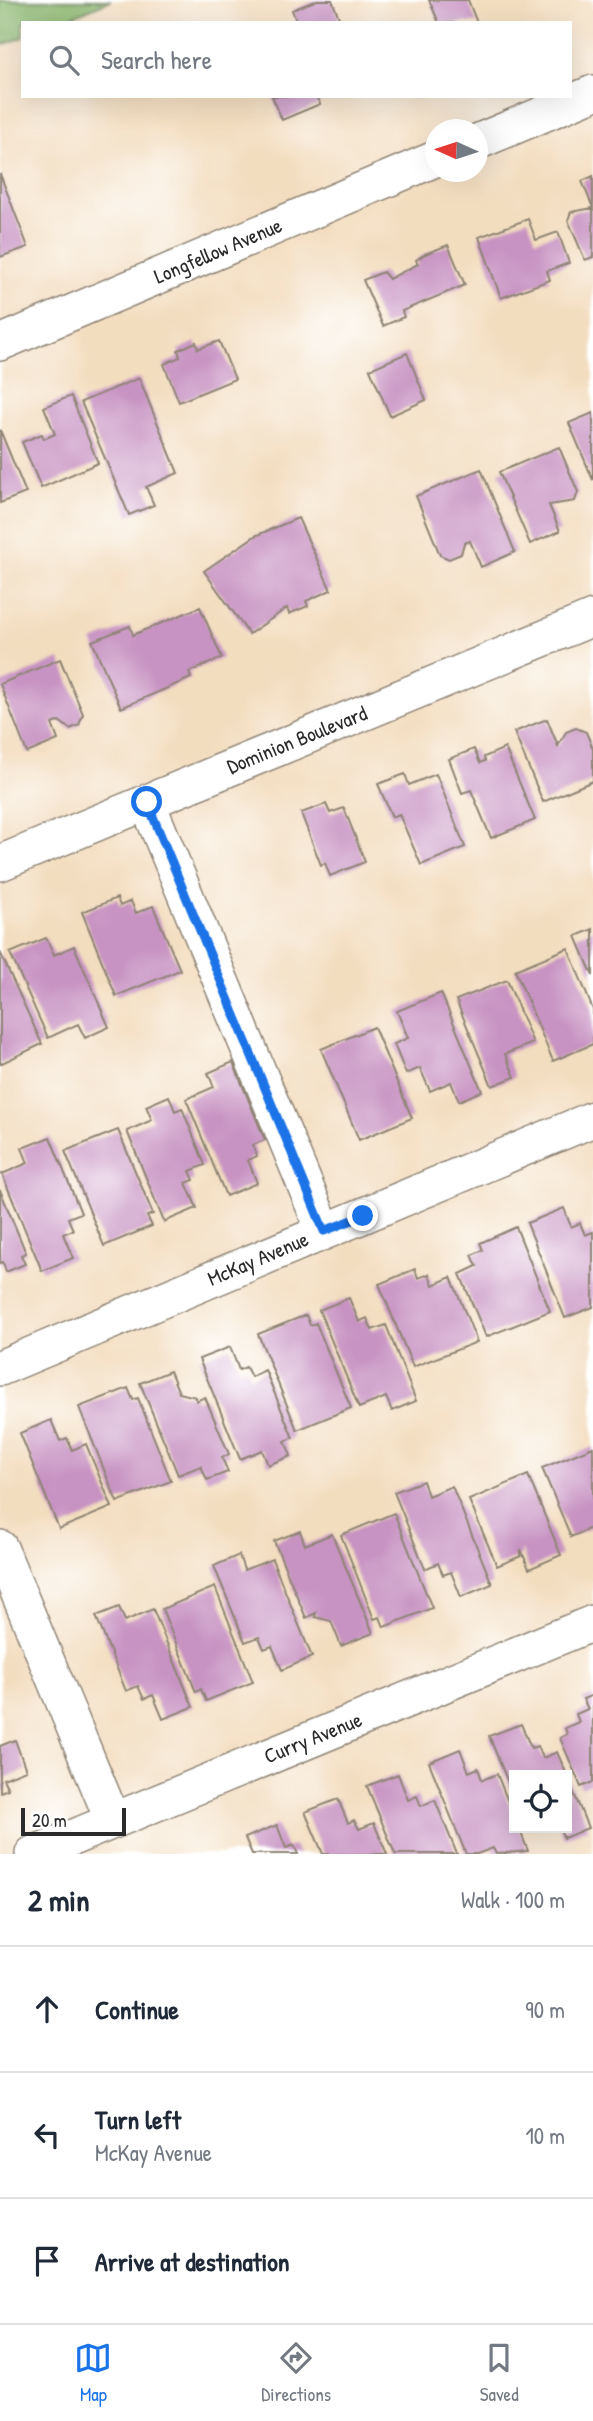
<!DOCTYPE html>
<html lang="en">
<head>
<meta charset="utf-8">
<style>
  :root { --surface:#fff; --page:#f6f6f7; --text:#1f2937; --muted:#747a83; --line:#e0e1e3; --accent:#1a73e8 }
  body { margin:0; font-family:"Patrick Hand",sans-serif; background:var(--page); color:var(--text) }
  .controls { position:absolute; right:21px; bottom:21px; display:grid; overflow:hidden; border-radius:0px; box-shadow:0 7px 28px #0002 }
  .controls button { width:63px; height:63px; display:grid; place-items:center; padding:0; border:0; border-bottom:2px solid var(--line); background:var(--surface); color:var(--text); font:35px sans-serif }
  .compass { position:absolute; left:425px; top:119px; width:63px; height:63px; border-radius:50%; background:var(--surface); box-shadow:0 7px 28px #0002; rotate:273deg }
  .scale { position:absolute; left:21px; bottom:18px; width:105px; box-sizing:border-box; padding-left:7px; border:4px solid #2b2b2b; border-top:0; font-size:19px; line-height:24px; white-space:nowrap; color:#2b2b2b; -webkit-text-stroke:5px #fff; paint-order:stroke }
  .stop { position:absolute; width:21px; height:21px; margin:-16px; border:5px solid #1a73e8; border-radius:50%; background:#fff }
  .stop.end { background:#1a73e8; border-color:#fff; box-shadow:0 2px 7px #0008 }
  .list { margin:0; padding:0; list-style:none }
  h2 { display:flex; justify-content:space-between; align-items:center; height:91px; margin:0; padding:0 28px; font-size:30px }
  h2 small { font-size:23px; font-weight:400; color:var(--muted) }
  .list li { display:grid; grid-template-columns:46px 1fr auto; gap:21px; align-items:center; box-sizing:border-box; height:126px; padding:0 28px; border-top:2px solid var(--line) }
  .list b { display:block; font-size:26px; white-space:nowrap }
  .list p { margin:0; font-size:23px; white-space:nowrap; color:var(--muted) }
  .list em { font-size:23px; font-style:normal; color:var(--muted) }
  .icon { flex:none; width:38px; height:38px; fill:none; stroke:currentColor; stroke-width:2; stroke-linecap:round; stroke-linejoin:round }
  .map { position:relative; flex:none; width:593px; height:1854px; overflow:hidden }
  .search { position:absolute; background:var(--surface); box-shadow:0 7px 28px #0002; left:21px; right:21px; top:21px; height:77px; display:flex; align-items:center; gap:18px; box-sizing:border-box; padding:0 24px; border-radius:0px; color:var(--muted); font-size:26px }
  .sheet { height:469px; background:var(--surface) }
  nav { display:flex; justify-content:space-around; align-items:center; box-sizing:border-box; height:98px; border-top:2px solid var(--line); background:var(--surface); font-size:19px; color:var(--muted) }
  nav a { display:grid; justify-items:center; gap:4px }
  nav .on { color:var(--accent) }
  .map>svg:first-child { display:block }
  .forest { fill:#8ab66e; stroke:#5a704c; stroke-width:2 }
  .building { fill:#c793c2 }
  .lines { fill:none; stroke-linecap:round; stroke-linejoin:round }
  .minor-casing { stroke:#8f8475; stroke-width:38 }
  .minor { stroke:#fff; stroke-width:35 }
  .route { stroke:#1a73e8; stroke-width:9 }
  .labels { text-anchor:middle; stroke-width:5; stroke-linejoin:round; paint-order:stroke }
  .street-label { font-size:21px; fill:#2b2b2b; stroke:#fff }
</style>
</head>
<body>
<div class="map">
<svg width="593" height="1854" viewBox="0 0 593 1854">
  <rect width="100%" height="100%" fill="#fff"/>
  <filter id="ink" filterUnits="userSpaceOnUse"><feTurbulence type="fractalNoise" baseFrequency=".0143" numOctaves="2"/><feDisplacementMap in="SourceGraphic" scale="14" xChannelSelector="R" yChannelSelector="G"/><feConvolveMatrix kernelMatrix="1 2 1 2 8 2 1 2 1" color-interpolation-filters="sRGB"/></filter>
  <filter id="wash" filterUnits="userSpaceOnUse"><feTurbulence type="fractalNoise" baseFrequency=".00686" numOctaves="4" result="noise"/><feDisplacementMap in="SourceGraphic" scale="28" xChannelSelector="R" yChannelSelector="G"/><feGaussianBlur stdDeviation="1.57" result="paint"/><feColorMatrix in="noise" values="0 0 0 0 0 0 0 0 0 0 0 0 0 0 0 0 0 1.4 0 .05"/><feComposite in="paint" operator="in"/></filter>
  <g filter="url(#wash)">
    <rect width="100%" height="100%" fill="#f3ddbf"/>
    <path class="forest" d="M0 0H111L57 23H23V37L0 46Z"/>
    <g id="blocks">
      <path class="building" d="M317 0H332L341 23H297L292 10Z
        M429 0H468L477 23H439Z
        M272 96H316L320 104 282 120Z
        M0 174 28 247 0 257Z
        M593 176V257L585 260 568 220 571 212 593 208 582 181Z
        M528 219 536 240 558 232 569 263 547 271 550 280 501 298 479 237Z
        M448 245 465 285 402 311 404 317 383 326 363 280 383 272 389 279 418 264 416 260 425 254Z
        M219 341 235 379 179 402 164 364 180 357 178 350 196 342 198 349Z
        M407 353 426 400 390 416 370 369Z
        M139 378 178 473 146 487 154 505 129 515 81 402Z
        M71 396 98 463 41 488 22 442 42 434 44 439 55 434 44 407Z
        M593 413V480L569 423Z
        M0 430 26 493 0 503Z
        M559 447 578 492 575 501 549 505 560 531 530 544 499 472Z
        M481 469 515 552 481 567 470 541 464 543 461 554 449 559 440 555 416 496Z
        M298 518 331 590 306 601 308 606 289 614 287 608 249 634 204 571 255 536Z
        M200 607 222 658 189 672 191 678 121 708 92 641 130 626 133 635Z
        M60 659 83 714 79 725 70 729 59 721 52 724 58 740 27 753 0 684Z
        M547 719 558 746 566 732 576 728 586 732 593 749V781L543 802 514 732Z
        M505 748 535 820 491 838 471 790 462 793 449 759 474 749 480 763 485 761 484 757Z
        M405 774 409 785 436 774 465 847 421 865 399 814 392 817 378 784Z
        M326 804 330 813 344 808 365 862 330 876 325 863 321 865 301 813Z
        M117 898 120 906 131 901 136 913 153 906 180 970 116 996 82 912Z
        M593 929V976L576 936Z
        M46 938 54 955 74 946 109 1027 85 1038 78 1024 48 1038 10 953Z
        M568 948 593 1010V1044L553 1061 515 970Z
        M0 952 42 1044 0 1064Z
        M507 980 533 1043 505 1054 515 1077 492 1086 456 1000Z
        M441 993 482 1091 459 1101 451 1082 430 1091 420 1068 406 1074 394 1044 408 1038 397 1011Z
        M374 1027 412 1118 359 1140 321 1049Z
        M233 1062 265 1140 253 1145 257 1156 248 1160 257 1183 226 1196 186 1099 214 1087 208 1073Z
        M169 1096 175 1111 182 1108 205 1165 190 1171 194 1180 186 1183 197 1208 164 1222 127 1131 152 1120 146 1106Z
        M118 1130 153 1214 147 1216 152 1226 104 1246 65 1151Z
        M50 1137 81 1213 68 1218 73 1230 63 1234 73 1258 42 1271 2 1174 28 1163 22 1148Z
        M0 1190 26 1253 21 1255 25 1264 6 1272 3 1262 0 1263Z
        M564 1208 571 1227 580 1223 585 1235 593 1232V1307L565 1318 527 1223Z
        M516 1227 550 1311 486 1337 460 1274 477 1266 472 1255 483 1250 480 1243Z
        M415 1269 418 1278 429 1274 433 1285 451 1277 477 1342 413 1367 379 1284Z
        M349 1298 359 1322 367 1318 372 1330 386 1325 416 1401 392 1411 386 1397 359 1408 319 1310Z
        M306 1315 310 1325 316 1323 351 1408 297 1430 258 1334Z
        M230 1347 239 1370 246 1367 251 1377 265 1370 293 1438 285 1441 291 1456 268 1465 262 1450 240 1459 199 1359Z
        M170 1371 179 1393 196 1397V1401L205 1397 229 1454 222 1458 228 1472 207 1480 201 1466 178 1475 140 1383Z
        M128 1388 133 1400 138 1398 171 1481 117 1502 79 1407Z
        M51 1420 60 1441 67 1438 72 1450 86 1444 112 1507 59 1529 20 1433Z
        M593 1447V1527L571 1537 542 1468Z
        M528 1475 561 1555 529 1569 521 1549V1556L497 1566 469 1500Z
        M423 1481 428 1496 452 1486 492 1584 461 1597 451 1572 443 1575 438 1563 425 1569 394 1492Z
        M394 1513 432 1608 384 1627 380 1617 374 1619 341 1535Z
        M300 1531 305 1545 332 1534 373 1633 341 1646 331 1621 315 1617 316 1613 306 1618 274 1541Z
        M239 1555 244 1570 272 1559 312 1657 282 1670 272 1646 264 1649 259 1637 245 1642 214 1566Z
        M215 1587 253 1682 206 1701 201 1689 196 1692 162 1609Z
        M119 1607 125 1621 153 1609 193 1707 163 1719 153 1695 144 1699 138 1686 126 1691 96 1616Z
        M593 1695V1782L581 1787 560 1738 567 1734 565 1728 579 1722 576 1714 588 1709 583 1699Z
        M521 1724 531 1748 538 1746 543 1758 557 1752 567 1775H514V1797L489 1736Z
        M15 1740 26 1770 3 1779 8 1789 0 1792V1746Z
        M460 1749 469 1772 478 1768 482 1780 497 1774 514 1817V1828H519L528 1851 496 1854 493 1848 477 1854H466L429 1762Z
        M398 1774 408 1800 417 1796 421 1806 435 1800 457 1854H395L367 1786Z
        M567 1776 588 1828 564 1838 559 1828H567Z
        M338 1799 348 1823 354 1820 359 1829 374 1823 387 1854H323L305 1812Z
        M277 1825 286 1848 294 1845 298 1854H252L245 1838Z"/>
    </g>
  </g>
  <g filter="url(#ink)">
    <use href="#blocks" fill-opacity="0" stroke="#8f8475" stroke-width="2"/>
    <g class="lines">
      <defs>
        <path id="minor" d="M477 142 593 93
          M0 343 435 159
          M147 802 324 1231
          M0 863 593 618
          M0 1368 593 1119
          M0 1548 113 1821
          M33 1854 593 1623"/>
      </defs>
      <use href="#minor" class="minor-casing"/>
      <use href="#minor" class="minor"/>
    </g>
  </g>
  <g class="lines" filter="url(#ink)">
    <path class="route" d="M147 802 324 1231 363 1216"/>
  </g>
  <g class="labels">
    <g class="street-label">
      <text transform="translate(218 251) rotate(-23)" y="7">Longfellow Avenue</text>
      <text transform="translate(297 740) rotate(-22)" y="7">Dominion Boulevard</text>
      <text transform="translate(258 1259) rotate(-23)" y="7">McKay Avenue</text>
      <text transform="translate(313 1738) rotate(-22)" y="7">Curry Avenue</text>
    </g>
  </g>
</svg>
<div class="controls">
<button><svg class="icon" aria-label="locate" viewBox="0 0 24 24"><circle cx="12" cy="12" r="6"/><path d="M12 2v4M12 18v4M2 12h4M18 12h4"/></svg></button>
</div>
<svg class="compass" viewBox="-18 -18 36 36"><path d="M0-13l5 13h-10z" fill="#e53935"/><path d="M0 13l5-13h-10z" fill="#747a83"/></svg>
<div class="scale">20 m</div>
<div class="stop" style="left:147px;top:802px"></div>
<div class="stop end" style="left:363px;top:1216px"></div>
<div class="search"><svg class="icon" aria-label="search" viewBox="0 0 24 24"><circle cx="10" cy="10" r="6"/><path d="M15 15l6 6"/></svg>Search here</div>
</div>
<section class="sheet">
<h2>2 min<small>Walk · 100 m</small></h2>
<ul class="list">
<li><svg class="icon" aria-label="ahead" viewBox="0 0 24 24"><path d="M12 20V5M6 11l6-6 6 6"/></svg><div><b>Continue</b></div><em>90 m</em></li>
<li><svg class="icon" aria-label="left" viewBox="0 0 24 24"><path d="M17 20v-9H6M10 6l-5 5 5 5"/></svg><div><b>Turn left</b><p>McKay Avenue</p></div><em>10 m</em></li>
<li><svg class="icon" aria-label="arrive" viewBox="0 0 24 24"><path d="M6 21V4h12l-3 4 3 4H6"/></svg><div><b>Arrive at destination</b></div></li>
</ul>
</section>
<nav>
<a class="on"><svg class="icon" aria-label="map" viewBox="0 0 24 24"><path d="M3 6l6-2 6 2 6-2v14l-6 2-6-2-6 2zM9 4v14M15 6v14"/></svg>Map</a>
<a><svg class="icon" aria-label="directions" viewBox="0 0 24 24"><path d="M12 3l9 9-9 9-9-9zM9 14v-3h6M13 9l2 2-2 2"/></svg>Directions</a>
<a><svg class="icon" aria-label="saved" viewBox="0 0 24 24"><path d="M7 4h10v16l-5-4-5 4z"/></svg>Saved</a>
</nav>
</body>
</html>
